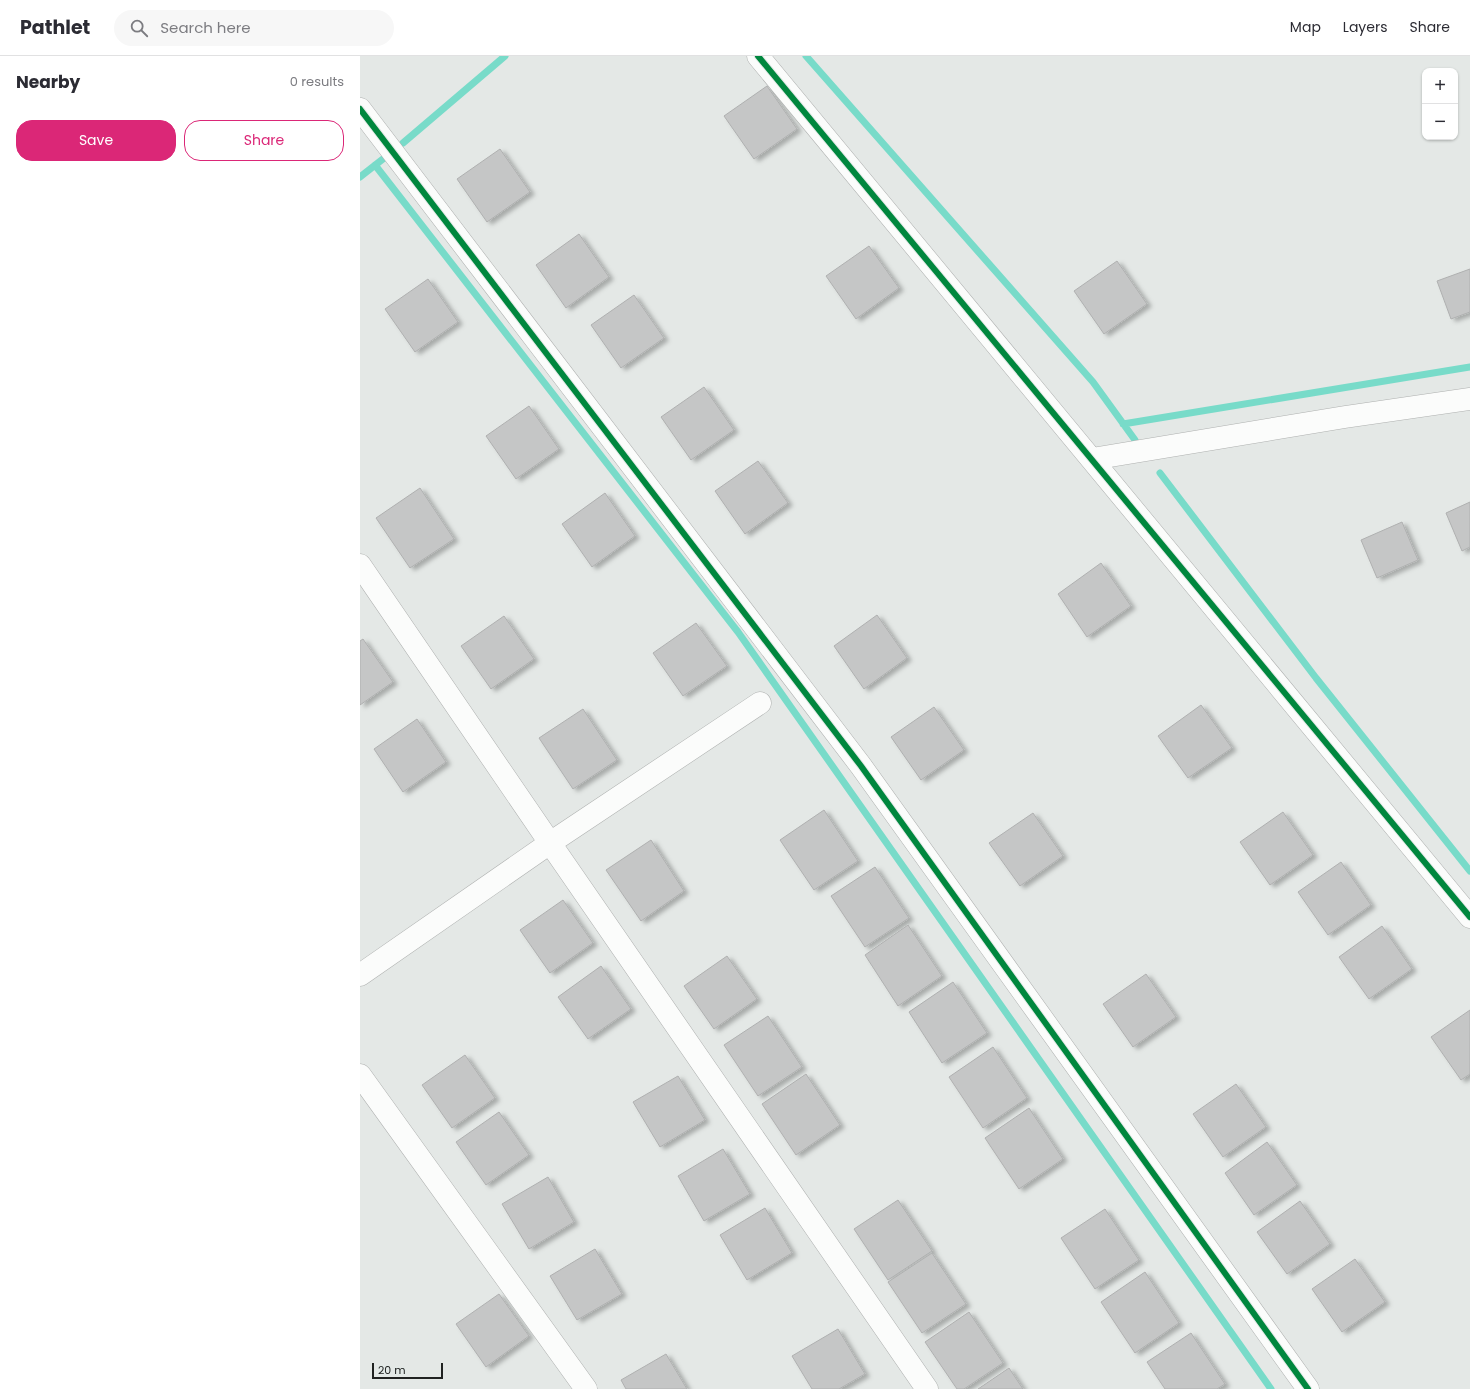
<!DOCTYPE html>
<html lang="en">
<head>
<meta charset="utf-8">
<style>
  :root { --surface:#fff; --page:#f7f7f7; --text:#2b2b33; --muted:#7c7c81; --line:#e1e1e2; --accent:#db2777 }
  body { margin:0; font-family:Poppins,sans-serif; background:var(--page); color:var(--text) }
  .controls { position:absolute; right:12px; top:12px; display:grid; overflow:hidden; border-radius:8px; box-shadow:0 1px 3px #0004 }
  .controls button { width:36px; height:36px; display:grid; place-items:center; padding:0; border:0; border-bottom:1px solid var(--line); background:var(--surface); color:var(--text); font:20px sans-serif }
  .scale { position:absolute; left:12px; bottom:10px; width:71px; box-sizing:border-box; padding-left:4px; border:2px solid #202221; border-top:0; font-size:11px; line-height:14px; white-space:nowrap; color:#202221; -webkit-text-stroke:3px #e3e9e7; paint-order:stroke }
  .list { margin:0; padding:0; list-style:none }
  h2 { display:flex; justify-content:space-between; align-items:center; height:52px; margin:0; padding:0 16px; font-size:17px }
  h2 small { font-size:13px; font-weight:400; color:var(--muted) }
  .actions { display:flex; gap:8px; padding:12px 16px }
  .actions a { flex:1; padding:9px 0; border:1px solid var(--accent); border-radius:16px; text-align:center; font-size:14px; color:var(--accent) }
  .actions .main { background:var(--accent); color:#fff }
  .icon { flex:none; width:22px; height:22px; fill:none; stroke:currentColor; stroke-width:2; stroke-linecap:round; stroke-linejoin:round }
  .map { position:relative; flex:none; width:1110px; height:1333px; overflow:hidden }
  header { display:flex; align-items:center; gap:24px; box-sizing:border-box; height:56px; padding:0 20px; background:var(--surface); border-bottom:1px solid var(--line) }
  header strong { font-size:19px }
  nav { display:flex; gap:22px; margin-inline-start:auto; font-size:14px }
  .search { width:280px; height:36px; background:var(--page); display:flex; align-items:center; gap:10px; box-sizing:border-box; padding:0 14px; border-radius:22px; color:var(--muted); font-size:15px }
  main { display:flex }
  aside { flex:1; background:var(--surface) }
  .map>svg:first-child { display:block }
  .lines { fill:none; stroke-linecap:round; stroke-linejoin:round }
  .stream { stroke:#78dbc9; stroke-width:7 }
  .building { fill:#c5c6c6; stroke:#afb0b0; filter:url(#shadow) }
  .minor-casing { stroke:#aeb0af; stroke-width:23 }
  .minor { stroke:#fbfcfb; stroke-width:22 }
  .cycleway-casing { stroke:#e3e9e7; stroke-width:8 }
  .cycleway { stroke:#00873e; stroke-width:6 }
</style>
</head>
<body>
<header>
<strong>Pathlet</strong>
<div class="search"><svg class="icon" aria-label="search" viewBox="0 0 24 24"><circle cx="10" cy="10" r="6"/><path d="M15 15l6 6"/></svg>Search here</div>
<nav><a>Map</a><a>Layers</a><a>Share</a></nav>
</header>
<main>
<aside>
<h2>Nearby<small>0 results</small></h2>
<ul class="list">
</ul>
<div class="actions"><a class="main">Save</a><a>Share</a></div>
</aside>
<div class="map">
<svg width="1110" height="1333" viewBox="0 0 1110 1333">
  <defs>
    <filter id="shadow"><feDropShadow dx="4.5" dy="2.5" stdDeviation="2" flood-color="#0004"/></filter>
  </defs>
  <rect width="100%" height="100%" fill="#e4e8e6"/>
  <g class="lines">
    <path class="stream" d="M446 0 733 326 775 384
      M43 87 145 0
      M15 109 378 576 911 1333
      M0 121 28 99
      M763 368 1110 311
      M800 417 956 622 1110 815"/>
  </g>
  <path class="building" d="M407 30 437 73 394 103 364 60Z
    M140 93 170 136 127 166 97 123Z
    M219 178 249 221 206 252 176 209Z
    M509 190 539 232 496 263 466 220Z
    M757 205 787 248 744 278 714 235Z
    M1110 213V256L1091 263 1077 225Z
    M68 223 98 266 55 296 25 253Z
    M274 239 304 282 261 312 231 269Z
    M344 331 374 374 331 404 301 361Z
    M169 350 199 393 156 423 126 380Z
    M398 405 428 447 385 478 355 435Z
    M60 432 94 483 50 512 16 462Z
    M245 437 275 480 232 511 202 468Z
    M1110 446V491L1102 495 1086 457Z
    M1042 466 1058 504 1017 522 1001 484Z
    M741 507 771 550 727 581 698 538Z
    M517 559 547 602 504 633 474 590Z
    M144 560 174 603 131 633 101 590Z
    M336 567 367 610 323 640 293 597Z
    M3 583 33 626 0 649V585Z
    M841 649 872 692 828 722 798 680Z
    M574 651 604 694 561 724 531 681Z
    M223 653 257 704 213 733 179 682Z
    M57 663 86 706 43 736 14 693Z
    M464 754 498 805 454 834 420 784Z
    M923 756 953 799 910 829 880 786Z
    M673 757 703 800 660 830 629 787Z
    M291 784 324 835 281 865 246 814Z
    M981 806 1011 849 968 879 938 836Z
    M515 811 549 862 505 891 471 840Z
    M203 844 233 887 190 917 160 874Z
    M548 869 582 920 538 950 505 899Z
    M1022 870 1052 913 1009 943 979 901Z
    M367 900 397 943 354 973 324 930Z
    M241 910 271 953 228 983 198 941Z
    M786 918 816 961 773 991 743 948Z
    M593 926 627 977 582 1007 549 956Z
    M1110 954V1018L1101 1024 1071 981Z
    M408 960 442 1011 398 1040 364 989Z
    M633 991 667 1042 623 1072 589 1021Z
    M105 999 135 1042 92 1072 62 1029Z
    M446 1018 480 1069 436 1099 402 1048Z
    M318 1020 345 1064 300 1091 273 1046Z
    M876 1028 906 1071 863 1101 833 1058Z
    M669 1052 703 1103 659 1133 625 1082Z
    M139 1056 169 1099 126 1129 96 1086Z
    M907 1086 937 1129 894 1159 865 1117Z
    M363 1093 390 1138 344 1165 318 1120Z
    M188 1121 214 1166 169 1193 142 1148Z
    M538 1144 572 1195 528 1224 494 1173Z
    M940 1145 970 1188 927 1218 897 1176Z
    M405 1152 432 1197 387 1224 360 1179Z
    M745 1153 779 1204 735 1233 701 1182Z
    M235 1193 262 1238 217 1264 190 1220Z
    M572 1197 606 1248 562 1277 528 1226Z
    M995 1203 1025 1246 982 1276 952 1233Z
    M785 1216 819 1267 775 1297 741 1246Z
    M139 1238 169 1280 126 1311 96 1268Z
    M609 1256 643 1307 604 1333H597L565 1286Z
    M478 1273 505 1318 479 1333H452L432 1300Z
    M831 1277 865 1328 857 1333H805L787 1306Z
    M306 1298 327 1333H266L261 1324Z
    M649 1312 663 1333H618Z"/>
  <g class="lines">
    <defs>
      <path id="minor" d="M398 0 1110 861
        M0 53 501 710 948 1333
        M732 403 985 361 1110 343
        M0 509 190 787 567 1333
        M0 919 190 787 400 647
        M0 1019 226 1333"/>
    </defs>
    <use href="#minor" class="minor-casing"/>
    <use href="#minor" class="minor"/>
    <defs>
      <path id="cycleway" d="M398 0 1110 861
        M0 53 501 710 948 1333"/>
    </defs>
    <use href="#cycleway" class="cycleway-casing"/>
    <use href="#cycleway" class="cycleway"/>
  </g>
</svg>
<div class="controls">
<button>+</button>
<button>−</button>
</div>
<div class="scale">20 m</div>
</div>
</main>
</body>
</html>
